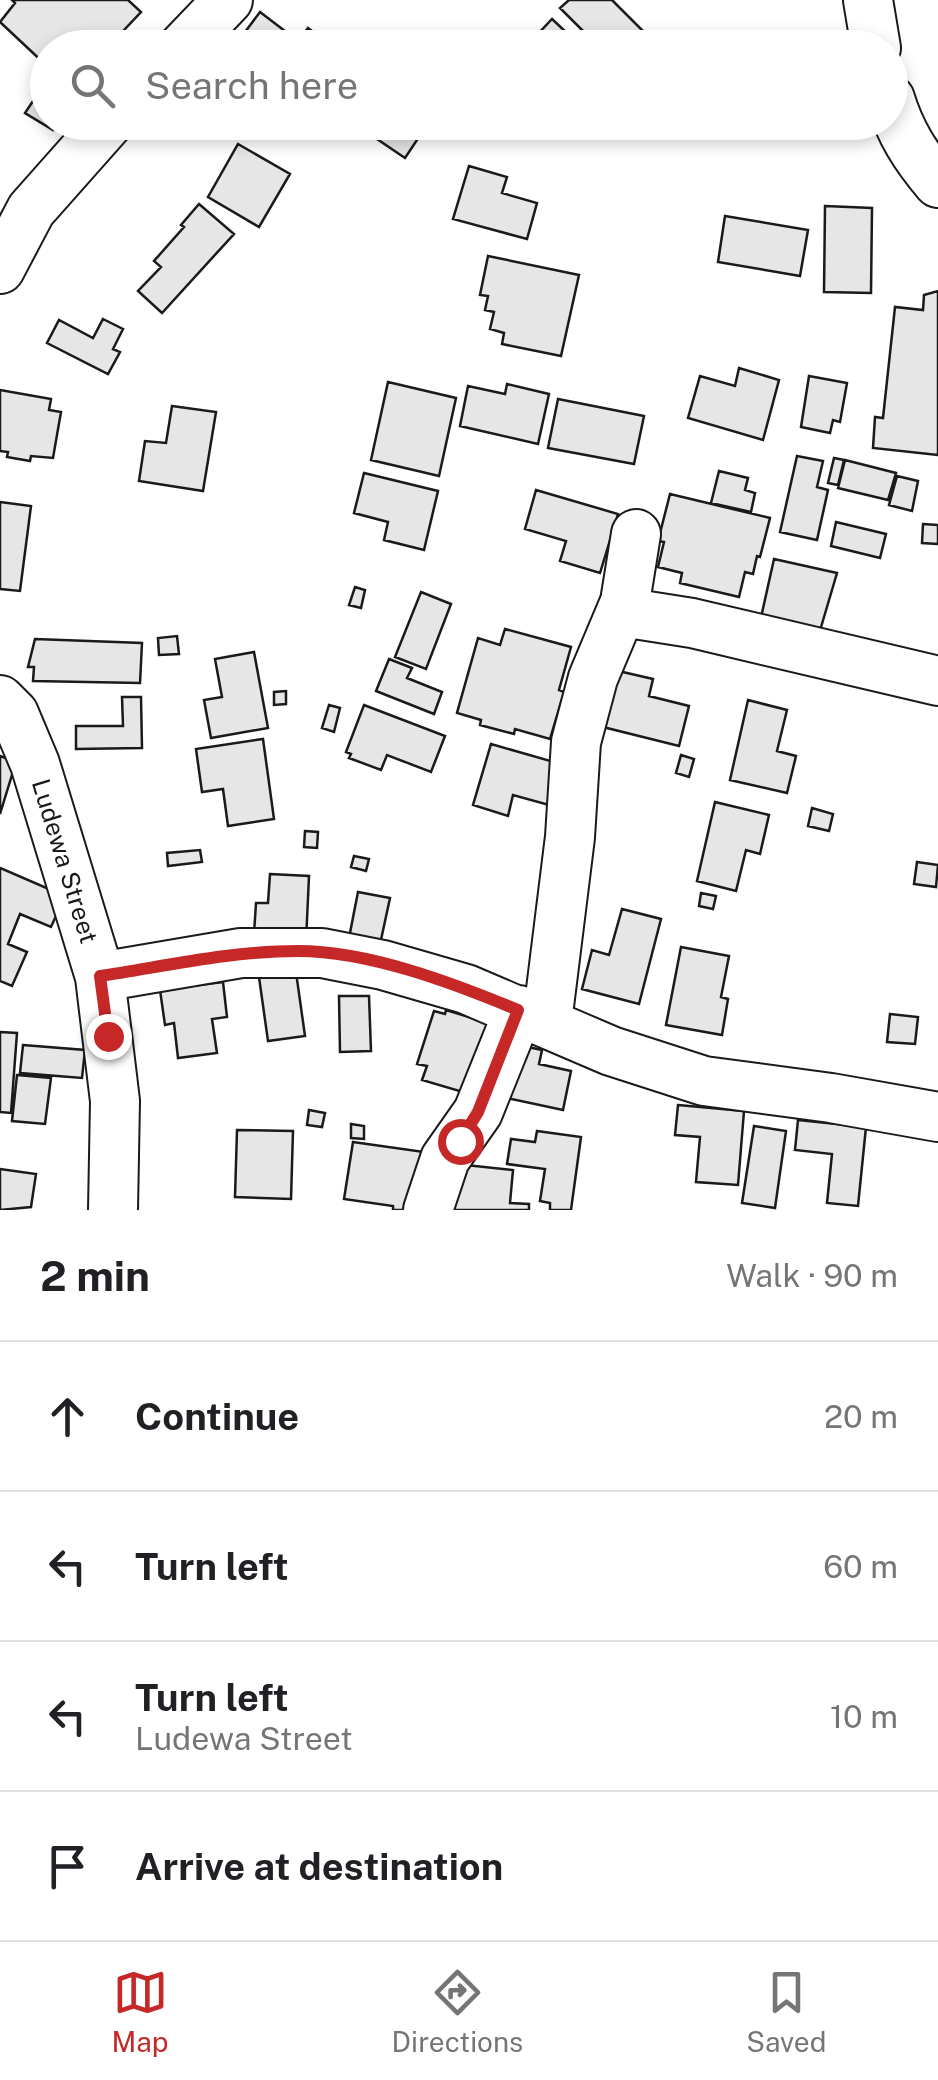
<!DOCTYPE html>
<html lang="en">
<head>
<meta charset="utf-8">
<style>
  :root { --surface:#fff; --page:#f6f6f6; --text:#202124; --muted:#757577; --line:#e0e0e0; --accent:#c62828 }
  body { margin:0; font-family:"Public Sans",sans-serif; background:var(--page); color:var(--text) }
  .stop { position:absolute; width:30px; height:30px; margin:-22px; border:8px solid #c62828; border-radius:50%; background:#fff }
  .stop.end { background:#c62828; border-color:#fff; box-shadow:0 2px 10px #0008 }
  .list { margin:0; padding:0; list-style:none }
  h2 { display:flex; justify-content:space-between; align-items:center; height:130px; margin:0; padding:0 40px; font-size:42px }
  h2 small { font-size:32px; font-weight:400; color:var(--muted) }
  .list li { display:grid; grid-template-columns:65px 1fr auto; gap:30px; align-items:center; box-sizing:border-box; height:150px; padding:0 40px; border-top:2px solid var(--line) }
  .list b { display:block; font-size:38px; white-space:nowrap }
  .list p { margin:0; font-size:32px; white-space:nowrap; color:var(--muted) }
  .list em { font-size:32px; font-style:normal; color:var(--muted) }
  .icon { flex:none; width:55px; height:55px; fill:none; stroke:currentColor; stroke-width:2; stroke-linecap:round; stroke-linejoin:round }
  .map { position:relative; flex:none; width:938px; height:1210px; overflow:hidden }
  .search { position:absolute; background:var(--surface); box-shadow:0 5px 15px #0003; left:30px; right:30px; top:30px; height:110px; display:flex; align-items:center; gap:25px; box-sizing:border-box; padding:0 35px; border-radius:55px; color:var(--muted); font-size:38px }
  .sheet { height:730px; background:var(--surface) }
  nav { display:flex; justify-content:space-around; align-items:center; box-sizing:border-box; height:140px; border-top:2px solid var(--line); background:var(--surface); font-size:28px; color:var(--muted) }
  nav a { display:grid; justify-items:center; gap:5px }
  nav .on { color:var(--accent) }
  .map>svg:first-child { display:block }
  .building { fill:#e6e6e6; stroke:#1a1a1a; stroke-width:2.5 }
  .lines { fill:none; stroke-linecap:round; stroke-linejoin:round }
  .minor-casing { stroke:#1a1a1a; stroke-width:52 }
  .minor { stroke:#fff; stroke-width:48 }
  .route { stroke:#c62828; stroke-width:12 }
  .labels { text-anchor:middle; stroke-width:8; stroke-linejoin:round; paint-order:stroke }
  .street-label { font-size:25px; fill:#1a1a1a; stroke:#fff }
</style>
</head>
<body>
<div class="map">
<svg width="938" height="1210" viewBox="0 0 938 1210">
  <rect width="100%" height="100%" fill="#fff"/>
  <path class="building" d="M12 0H128L141 12 107 48H48V67L0 22 15 3Z
    M569 0H612L644 32 628 48H600L560 8Z
    M260 12 298 41 308 28 333 47 340 38 351 48H233Z
    M552 19 567 33 554 48H550L537 35Z
    M664 34 670 44 664 48H651L649 45Z
    M43 86 48 89V122H58L53 130 25 113Z
    M352 122H429L405 158Z
    M238 144 290 174 259 227 208 197Z
    M469 166 507 177 502 193 537 203 527 239 453 219Z
    M199 204 234 234 162 313 138 291 161 267 154 261 184 227 181 225Z
    M825 206 872 208 871 293 824 292Z
    M725 216 808 230 800 276 718 262Z
    M488 256 579 275 561 356 502 344 504 333 490 329 494 312 485 310 488 296 480 295Z
    M938 291V455L873 448 875 417 883 418 895 307 923 310 924 295Z
    M103 319 123 329 113 349 120 352 108 374 47 343 59 320 93 338Z
    M739 368 779 380 763 440 688 418 700 376 735 386Z
    M809 376 847 383 840 422 833 420 830 433 801 427Z
    M388 382 456 398 439 476 371 460Z
    M507 384 549 394 538 444 460 426 468 386 505 394Z
    M0 390 51 399 49 410 61 412 53 458 31 456 30 461 7 457 8 452 0 451Z
    M558 399 644 416 634 464 548 448Z
    M172 406 216 412 203 491 139 481 145 441 166 443Z
    M797 456 823 461 817 487 828 490 817 540 780 532Z
    M834 458 844 460 838 485 828 483Z
    M845 460 896 473 888 500 838 488Z
    M719 471 748 478 745 490 755 493 751 512 711 503Z
    M364 473 438 491 424 550 384 540 388 522 354 513Z
    M897 476 918 481 912 511 889 505Z
    M536 490 618 514 600 573 560 561 566 541 525 529Z
    M670 494 770 518 760 557 757 556 753 574 745 572 739 597 680 583 682 573 658 567 664 542 658 541Z
    M0 502 31 506 20 591 0 589Z
    M836 522 886 534 880 558 831 546Z
    M923 524 938 525V544L922 543Z
    M774 559 837 573 819 634 758 631Z
    M355 587 365 590 361 608 349 605Z
    M421 592 451 604 426 669 395 657Z
    M505 629 571 647 559 690 564 692 550 739 515 729 514 734 480 725 481 720 457 713 478 638 500 645Z
    M177 636 179 654 159 655 158 638Z
    M35 639 142 643 140 683 33 681 34 667H28Z
    M254 652 268 728 211 738 204 700 222 697 215 659Z
    M389 659 412 668 407 678 442 692 434 714 376 691Z
    M614 670 653 679 649 696 689 706 679 746 599 726Z
    M286 691V704L274 705V692Z
    M122 697H141L142 748 76 749V726H123Z
    M748 700 787 710 777 751 796 756 787 793 730 780Z
    M329 705 340 708 334 732 322 728Z
    M364 705 445 736 431 772 387 755 381 770 349 758 351 754 346 752Z
    M263 739 274 819 228 826 223 789 202 792 196 749Z
    M491 744 561 764 549 805 513 795 508 816 473 805Z
    M681 755 694 759 689 777 676 773Z
    M0 756 16 762 0 814Z
    M715 802 769 815 760 854 746 850 736 891 697 881Z
    M812 808 833 814 829 831 808 826Z
    M305 831 318 832 317 848 304 847Z
    M200 850 202 862 168 866 167 853Z
    M354 856 369 859 366 871 351 867Z
    M917 862 938 865 936 887 914 884Z
    M0 868 65 896 51 927 20 914 8 944 27 952 12 986 0 981Z
    M270 874 309 876 306 942 253 949 256 903H268Z
    M358 892 390 898 379 949 349 938Z
    M701 893 716 896 713 909 699 906Z
    M622 909 661 919 639 1004 582 989 592 950 609 955Z
    M681 947 729 956 721 997 728 999 722 1035 666 1025Z
    M295 965 305 1036 268 1041 258 970Z
    M223 982 227 1017 212 1019 217 1053 178 1058 174 1023 165 1025 160 990Z
    M339 996H369L371 1051 340 1052Z
    M446 1010 505 1028 483 1098 422 1080 427 1066 417 1064 434 1011 445 1014Z
    M890 1014 918 1017 915 1044 887 1042Z
    M0 1032 17 1033 11 1113 0 1112Z
    M509 1043 542 1050 539 1064 571 1071 563 1110 497 1096Z
    M23 1045 85 1050 82 1078 20 1073Z
    M17 1075 51 1078 45 1124 12 1121Z
    M678 1105 744 1111 738 1185 696 1182 700 1137 675 1135Z
    M309 1110 325 1113 322 1127 307 1125Z
    M798 1120 866 1127 858 1206 827 1203 832 1154 795 1150Z
    M351 1124 364 1126V1139L351 1138Z
    M754 1126 786 1131 775 1208 742 1203Z
    M237 1130 293 1131 291 1199 235 1197Z
    M537 1131 581 1137 571 1210H550V1203L540 1201 545 1169 507 1164 511 1139 535 1142Z
    M353 1142 424 1152 414 1210H393V1206L344 1199Z
    M447 1163 513 1170 510 1203 529 1204V1210H442Z
    M0 1169 36 1174 31 1207 0 1210Z"/>
  <g class="lines">
    <defs>
      <path id="minor" d="M868 0 876 48
        M182 48 228 0
        M890 99C900 132 915 156 938 183
        M0 269 31 210 109 122
        M622 612 692 623 938 681
        M0 700 14 714 35 764 100 977 115 1101 113 1210
        M100 977 241 953H322L383 965 466 989 611 1051 704 1081 831 1098 938 1117
        M547 1022 570 837 576 742 593 678 625 602 636 534
        M428 1210 445 1159 478 1112 519 1010"/>
    </defs>
    <use href="#minor" class="minor-casing"/>
    <use href="#minor" class="minor"/>
  </g>
  <g class="lines">
    <path class="route" d="M108 1036 100 976C166 966 231 951 298 951 369 951 453 983 518 1010L478 1112 460 1141"/>
  </g>
  <g class="labels">
    <g class="street-label">
      <text transform="translate(65 861) rotate(73)" y="9">Ludewa Street</text>
    </g>
  </g>
</svg>
<div class="stop" style="left:460px;top:1141px"></div>
<div class="stop end" style="left:108px;top:1036px"></div>
<div class="search"><svg class="icon" aria-label="search" viewBox="0 0 24 24"><circle cx="10" cy="10" r="6"/><path d="M15 15l6 6"/></svg>Search here</div>
</div>
<section class="sheet">
<h2>2 min<small>Walk · 90 m</small></h2>
<ul class="list">
<li><svg class="icon" aria-label="ahead" viewBox="0 0 24 24"><path d="M12 20V5M6 11l6-6 6 6"/></svg><div><b>Continue</b></div><em>20 m</em></li>
<li><svg class="icon" aria-label="left" viewBox="0 0 24 24"><path d="M17 20v-9H6M10 6l-5 5 5 5"/></svg><div><b>Turn left</b></div><em>60 m</em></li>
<li><svg class="icon" aria-label="left" viewBox="0 0 24 24"><path d="M17 20v-9H6M10 6l-5 5 5 5"/></svg><div><b>Turn left</b><p>Ludewa Street</p></div><em>10 m</em></li>
<li><svg class="icon" aria-label="arrive" viewBox="0 0 24 24"><path d="M6 21V4h12l-3 4 3 4H6"/></svg><div><b>Arrive at destination</b></div></li>
</ul>
</section>
<nav>
<a class="on"><svg class="icon" aria-label="map" viewBox="0 0 24 24"><path d="M3 6l6-2 6 2 6-2v14l-6 2-6-2-6 2zM9 4v14M15 6v14"/></svg>Map</a>
<a><svg class="icon" aria-label="directions" viewBox="0 0 24 24"><path d="M12 3l9 9-9 9-9-9zM9 14v-3h6M13 9l2 2-2 2"/></svg>Directions</a>
<a><svg class="icon" aria-label="saved" viewBox="0 0 24 24"><path d="M7 4h10v16l-5-4-5 4z"/></svg>Saved</a>
</nav>
</body>
</html>
